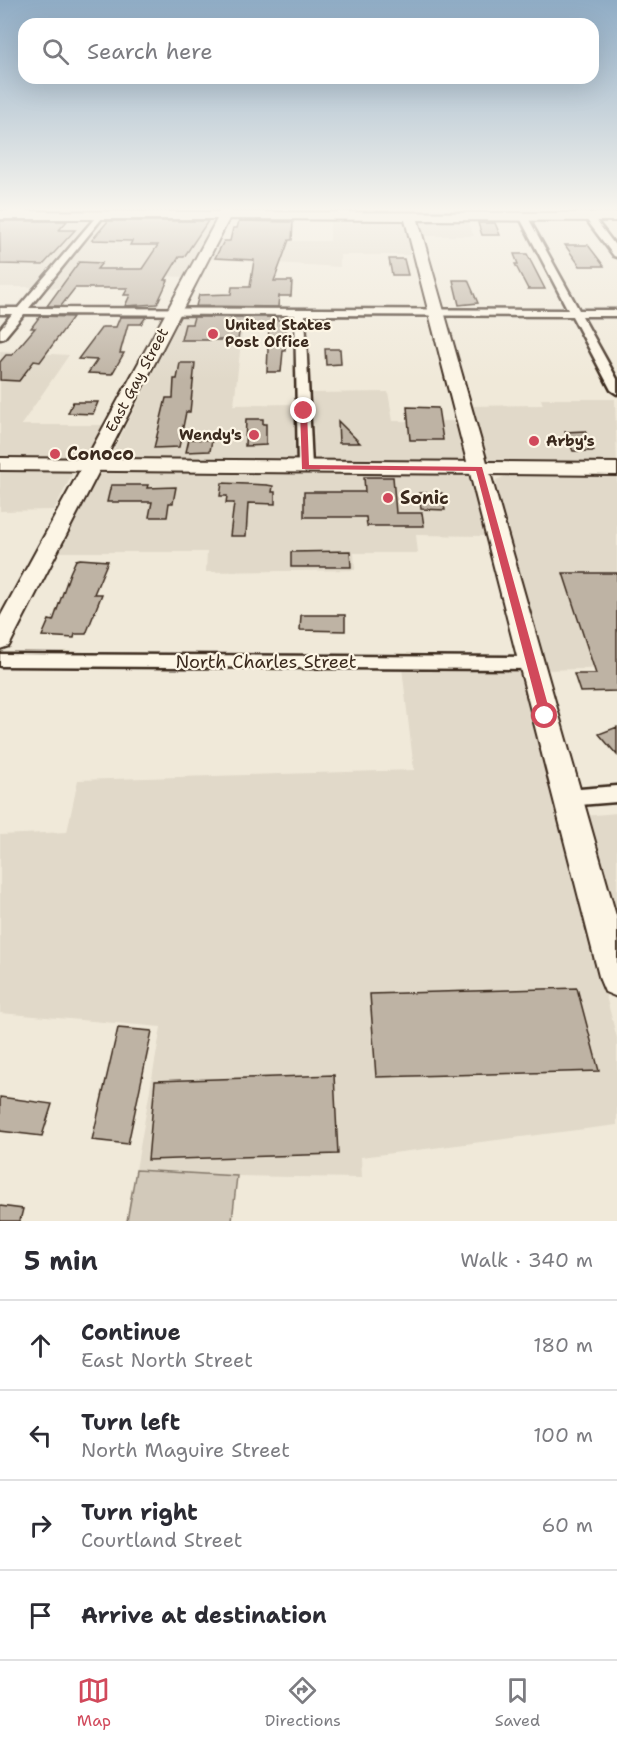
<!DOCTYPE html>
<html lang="en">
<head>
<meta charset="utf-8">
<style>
  :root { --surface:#fff; --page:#f2f2f3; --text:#2b2b33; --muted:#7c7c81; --line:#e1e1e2; --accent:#d1495b }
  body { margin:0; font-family:"Shantell Sans",sans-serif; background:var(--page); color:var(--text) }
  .stop { position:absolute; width:18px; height:18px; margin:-14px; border:4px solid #d1495b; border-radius:50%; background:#fff }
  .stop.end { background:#d1495b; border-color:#fff; box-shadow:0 2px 6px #0008 }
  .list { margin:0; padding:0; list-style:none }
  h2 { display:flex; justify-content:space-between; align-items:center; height:78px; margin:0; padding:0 24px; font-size:26px }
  h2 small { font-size:20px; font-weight:400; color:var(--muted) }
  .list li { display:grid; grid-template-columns:39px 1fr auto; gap:18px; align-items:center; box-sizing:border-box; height:90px; padding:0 24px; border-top:2px solid var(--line) }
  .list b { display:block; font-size:22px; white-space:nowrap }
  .list p { margin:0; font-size:20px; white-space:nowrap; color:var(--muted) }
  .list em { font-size:20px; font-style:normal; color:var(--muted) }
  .icon { flex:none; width:33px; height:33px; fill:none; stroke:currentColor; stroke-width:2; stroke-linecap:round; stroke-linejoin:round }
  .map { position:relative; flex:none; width:617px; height:1221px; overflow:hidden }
  .search { position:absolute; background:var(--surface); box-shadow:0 6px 24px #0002; left:18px; right:18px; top:18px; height:66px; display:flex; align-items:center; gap:15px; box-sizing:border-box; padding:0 21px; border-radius:18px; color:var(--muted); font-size:22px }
  .sheet { height:438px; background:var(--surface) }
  nav { display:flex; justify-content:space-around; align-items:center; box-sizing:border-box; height:84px; border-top:2px solid var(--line); background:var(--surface); font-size:16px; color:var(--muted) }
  nav a { display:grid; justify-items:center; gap:3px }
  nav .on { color:var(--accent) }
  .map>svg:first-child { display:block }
  .built { fill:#e1d9c9 }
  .green { fill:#d2c9ba; stroke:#867a6c; stroke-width:1.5 }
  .building { fill:#beb3a4; stroke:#3b2a1e; stroke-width:1.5 }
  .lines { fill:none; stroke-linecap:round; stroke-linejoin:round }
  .street-casing { stroke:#3b2a1e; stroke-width:5 }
  .secondary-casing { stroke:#3b2a1e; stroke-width:4 }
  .primary-casing { stroke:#3b2a1e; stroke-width:4 }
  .street { fill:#fcf5e5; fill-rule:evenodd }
  .secondary { fill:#fcf5e5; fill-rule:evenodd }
  .primary { fill:#fcf5e5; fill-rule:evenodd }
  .route { fill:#d1495b }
  .poi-dot { fill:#d1495b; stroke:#fcf5e5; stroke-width:2 }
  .labels { text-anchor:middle; stroke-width:4.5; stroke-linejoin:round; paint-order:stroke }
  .far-poi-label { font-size:15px; font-weight:bold; fill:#3b2a1e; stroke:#fcf5e5; text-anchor:start }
  .far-street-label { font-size:15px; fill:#3b2a1e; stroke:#fcf5e5 }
  .poi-label { font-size:18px; font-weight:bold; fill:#3b2a1e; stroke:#fcf5e5; text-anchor:start }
  .street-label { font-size:18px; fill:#3b2a1e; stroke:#fcf5e5 }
</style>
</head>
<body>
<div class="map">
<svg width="617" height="1221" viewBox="0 0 617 1221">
  <rect width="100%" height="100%" fill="#f0e9d9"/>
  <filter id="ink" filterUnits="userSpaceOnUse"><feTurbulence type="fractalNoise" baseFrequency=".0167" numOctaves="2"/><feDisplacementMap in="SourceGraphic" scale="12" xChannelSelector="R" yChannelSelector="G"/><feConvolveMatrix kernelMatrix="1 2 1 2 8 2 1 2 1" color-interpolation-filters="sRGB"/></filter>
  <g filter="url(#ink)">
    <path class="built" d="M0 217 93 219 88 221 32 287H0Z
      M466 217 474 236H420L417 218Z
      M218 218 185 277 122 274 112 289 47 288 103 219Z
      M330 218H406L417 255H340V267L211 259 220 241H330Z
      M182 315H244L234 405 295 404 296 459H121L113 456 112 453Z
      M0 351 69 355 21 425H104L84 457 76 459 0 458Z
      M388 392 393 421H461L468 459 464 462 315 459 312 393Z
      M541 399H615L617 464 495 463 486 458 468 406 543 405Z
      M0 470H67L73 473 54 510 0 511Z
      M106 472 462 474 472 479 485 536 416 535 418 553H354L355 570 206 572 207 552H55L97 474Z
      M508 475H617V668L543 670 503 531 496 480Z
      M402 668 512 669 519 671 522 676 617 1038V1125L361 1157 362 1178 237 1176 136 1170 161 1027 0 1013V835L67 832 78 780 414 770Z
      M617 813V935L584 816Z"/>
    <path class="green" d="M136 1170 237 1176 232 1221H127Z"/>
    <path class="building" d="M0 221H67L59 230H75L43 265 0 264Z
      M108 221H208L184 257H179L165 280H168L157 304 125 306 130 295H124L128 288H75L61 306H47L79 262 102 263 97 269H142L158 245H130L132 241 92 240Z
      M239 221 293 222 292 240H289L274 281H292L291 296H279L278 307 196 306 199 295 231 294 232 287H250L254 260 215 258 224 241H230L233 228H237Z
      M478 223H495L500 235H482Z
      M565 245H588L604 266H580Z
      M514 254H527L545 289H528L515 264H518Z
      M389 259H404L408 275H392Z
      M453 280H468L478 303 459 305Z
      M40 316 73 317 40 362 34 361 19 381 0 380V362L6 355H12L35 328H31Z
      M120 317H146L141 324H128L120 353H124L112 374 88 373 97 360 78 359 102 327H116Z
      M194 317H277V320H286L285 351H283L281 372H267L269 326H240L238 340H181L185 324H192Z
      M325 349H340L341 364 326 365Z
      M180 363H195L190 412H186L179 447 154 448 166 398H173L174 379H177Z
      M73 402H98L93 414 68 413Z
      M407 407 438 408 443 440H410Z
      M246 419H263V424H266V445L245 446Z
      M338 421 360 443H339Z
      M585 431 594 451H573L565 432Z
      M189 439 212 440 210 451 186 452Z
      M364 477H393L396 513H422L424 526H367L366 517H304V492H365Z
      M222 483 267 485 273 486 272 492H275V504L248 503 246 536H230L234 503H226L227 496H220Z
      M111 485H148L147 488 176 487 173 503H169L167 517H149L152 502H107Z
      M419 493H442L445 510 421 509Z
      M350 551 351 567H291V552Z
      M80 559 108 561 94 594H102L86 634H75L74 638 42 636 49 620 53 621 70 573 76 560Z
      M563 573H617V691L580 692 574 674H596Z
      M301 615H345V631L300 630Z
      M617 727V755L599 734Z
      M577 988 599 1071 376 1077 370 994Z
      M118 1028 152 1031 128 1144 92 1140Z
      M334 1075 338 1154 148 1160 155 1081Z
      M0 1097 52 1104 42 1136 0 1131Z
      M0 1206 23 1209 20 1221H0Z"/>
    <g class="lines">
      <defs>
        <path id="street" d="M100 212 104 215 103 217 29 308 568 310 519 216 526 214 579 310H617V316H582L617 379V394L611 390 572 316 305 315 312 467 310 470H300L298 467 295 315 24 314 4 338 0 339V329L12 314H0V308H18Z
          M586 215H592L617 248V257L614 256 586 219Z
          M0 654 532 657 538 659 541 663 538 667 532 669 0 666Z
          M617 786V802L567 806 560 804 557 798 560 792 567 790Z"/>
        <path id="secondary" d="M220 209H232L231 212 617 213V221L418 220 617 919V997L605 992 600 980 405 220 229 219 12 640 9 646 0 649V617L217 219H0V211L219 212Z"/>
        <path id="primary" d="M0 458 617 463V475L0 470Z"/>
      </defs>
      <use href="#street" class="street-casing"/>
      <use href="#secondary" class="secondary-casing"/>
      <use href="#primary" class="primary-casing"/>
      <use href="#street" class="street"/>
      <use href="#secondary" class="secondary"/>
      <use href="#primary" class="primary"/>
    </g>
  </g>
  <linearGradient id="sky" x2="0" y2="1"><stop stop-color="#8facc5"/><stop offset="0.55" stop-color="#f8f5ee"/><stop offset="1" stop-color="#f8f5ee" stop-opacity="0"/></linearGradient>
  <rect width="617" height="380" fill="url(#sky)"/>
  <path class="route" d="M304 408 307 411 309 465 482 467 551 716 549 719 545 720 540 716 476 471 302 469 300 411Z"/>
  <g class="poi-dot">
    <circle cx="213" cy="334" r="6"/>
    <circle cx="254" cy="435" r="6"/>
    <circle cx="534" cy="441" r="6"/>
    <circle cx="55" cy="454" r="6"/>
    <circle cx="388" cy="498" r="6"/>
  </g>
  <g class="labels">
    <g class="far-poi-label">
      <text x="225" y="330">United States<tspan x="225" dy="17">Post Office</tspan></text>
      <text x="242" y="440" text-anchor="end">Wendy's</text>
      <text x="546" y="446">Arby's</text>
    </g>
    <g class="far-street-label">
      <text transform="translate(137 380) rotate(-62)" y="5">East Gay Street</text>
    </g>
    <g class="poi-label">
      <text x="67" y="460">Conoco</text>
      <text x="400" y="504">Sonic</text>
    </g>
    <g class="street-label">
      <text x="266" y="668">North Charles Street</text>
    </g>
  </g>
</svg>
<div class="stop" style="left:545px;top:716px"></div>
<div class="stop end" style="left:304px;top:411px"></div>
<div class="search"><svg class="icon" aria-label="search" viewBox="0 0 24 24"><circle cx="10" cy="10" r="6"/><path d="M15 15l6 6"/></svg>Search here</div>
</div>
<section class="sheet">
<h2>5 min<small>Walk · 340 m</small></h2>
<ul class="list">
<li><svg class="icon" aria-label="ahead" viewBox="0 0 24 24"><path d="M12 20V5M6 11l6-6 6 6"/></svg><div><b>Continue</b><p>East North Street</p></div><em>180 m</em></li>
<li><svg class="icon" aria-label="left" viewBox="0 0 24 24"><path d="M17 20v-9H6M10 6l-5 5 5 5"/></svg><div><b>Turn left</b><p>North Maguire Street</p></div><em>100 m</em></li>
<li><svg class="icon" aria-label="right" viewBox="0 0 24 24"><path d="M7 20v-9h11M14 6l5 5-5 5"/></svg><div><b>Turn right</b><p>Courtland Street</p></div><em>60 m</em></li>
<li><svg class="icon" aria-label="arrive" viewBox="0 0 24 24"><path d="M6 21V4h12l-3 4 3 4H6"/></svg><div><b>Arrive at destination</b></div></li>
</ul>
</section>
<nav>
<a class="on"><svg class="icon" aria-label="map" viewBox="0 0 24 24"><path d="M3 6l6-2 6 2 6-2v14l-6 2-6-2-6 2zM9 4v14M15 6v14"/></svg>Map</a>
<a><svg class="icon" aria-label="directions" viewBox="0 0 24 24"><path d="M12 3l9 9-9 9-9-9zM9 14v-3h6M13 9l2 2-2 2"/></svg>Directions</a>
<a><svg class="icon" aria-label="saved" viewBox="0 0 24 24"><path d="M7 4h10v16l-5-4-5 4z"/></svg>Saved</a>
</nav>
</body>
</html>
